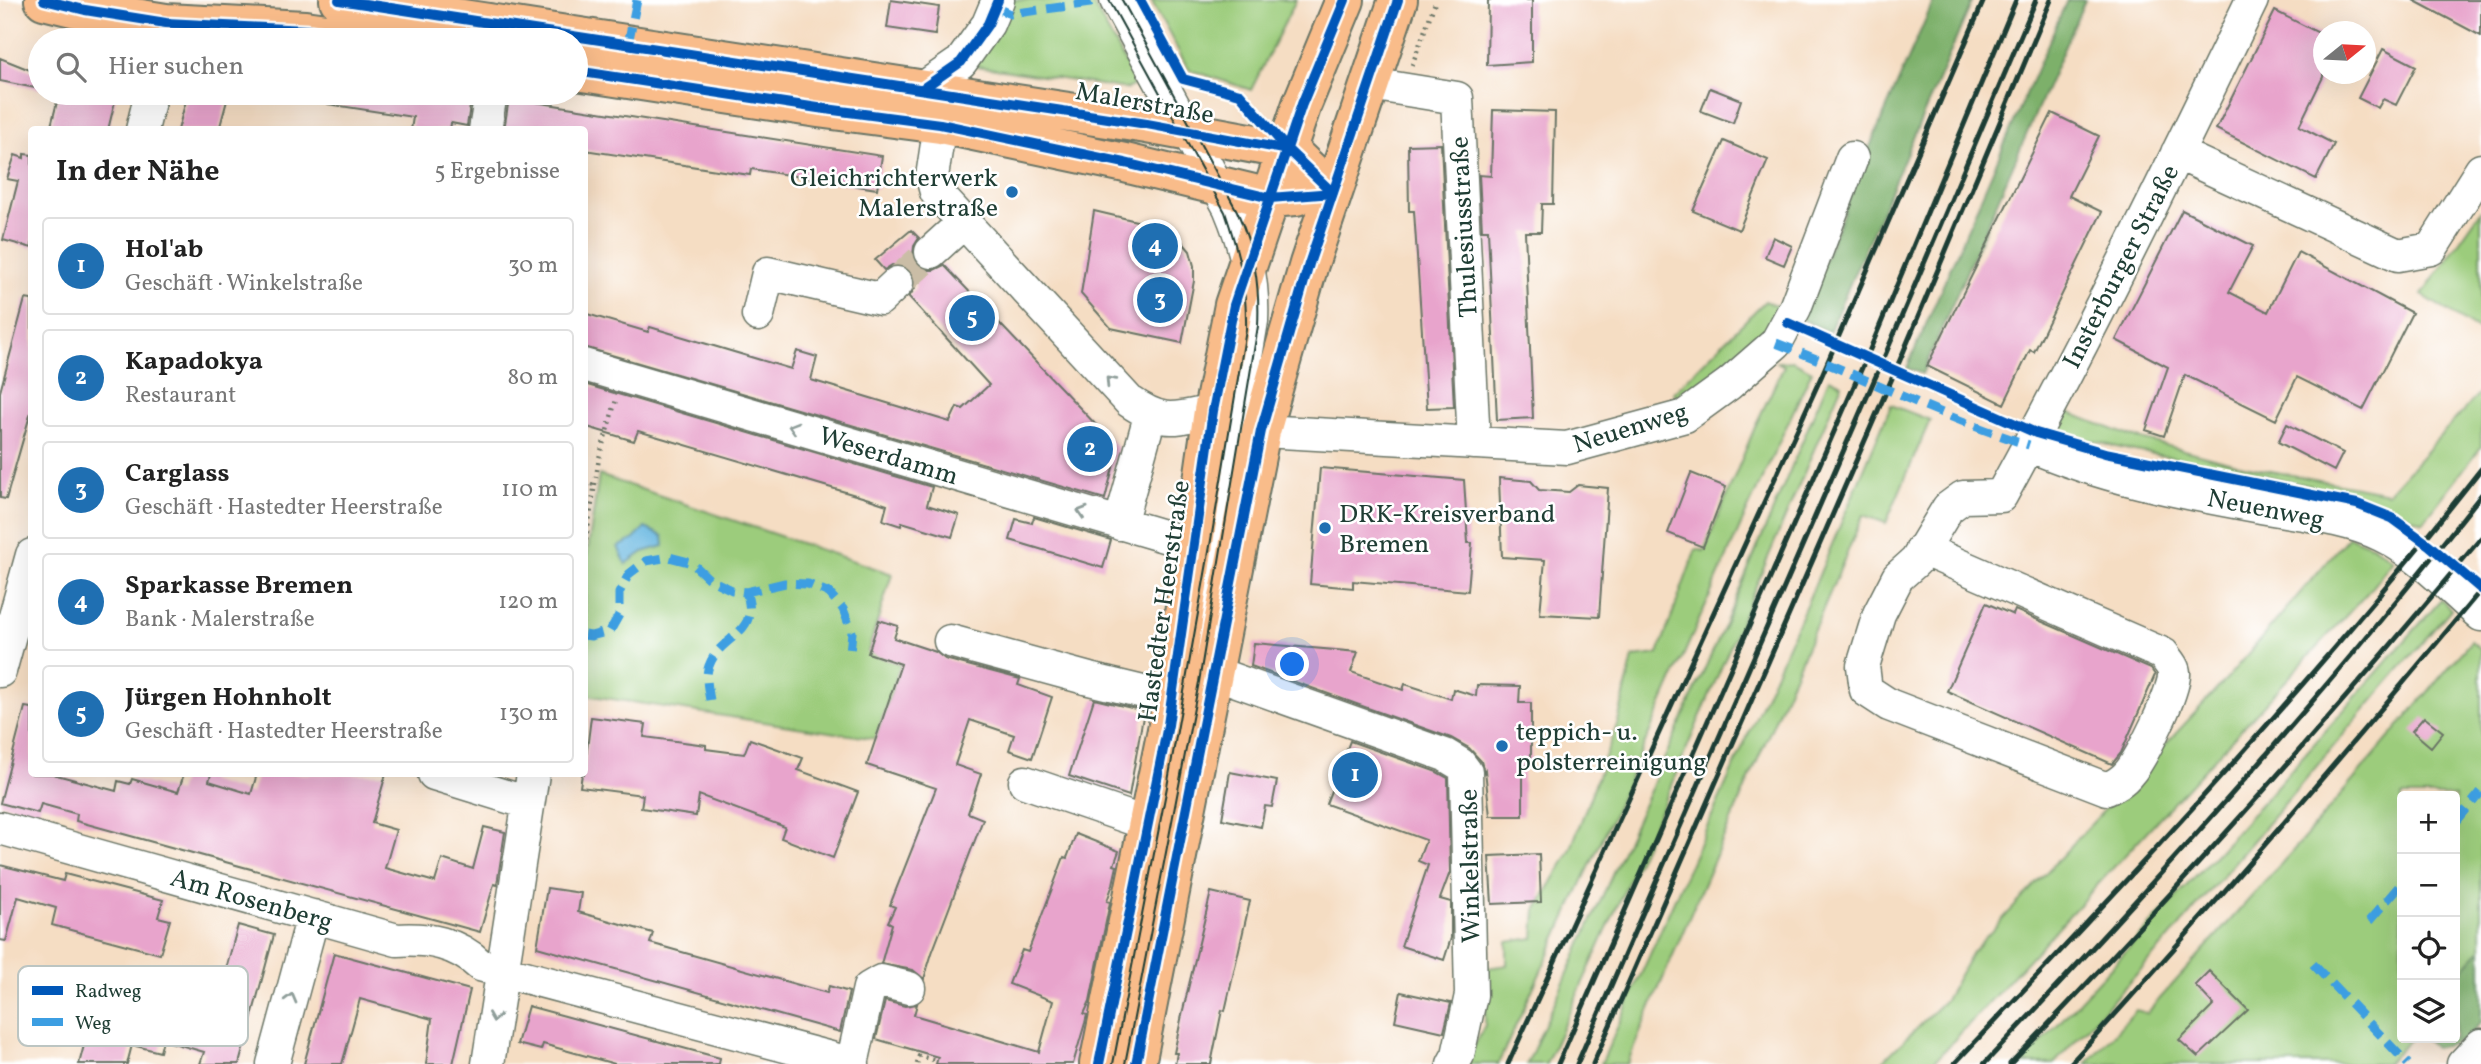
<!DOCTYPE html>
<html lang="de">
<head>
<meta charset="utf-8">
<style>
  :root { --surface:#fff; --page:#f2f2f2; --text:#222; --muted:#767676; --line:#e0e0e0; --accent:#1f6fb2 }
  body { margin:0; font-family:Vollkorn,serif; background:var(--page); color:var(--text) }
  .controls { position:absolute; right:21px; bottom:21px; display:grid; overflow:hidden; border-radius:7px; box-shadow:0 7px 28px #0002 }
  .controls button { width:63px; height:63px; display:grid; place-items:center; padding:0; border:0; border-bottom:2px solid var(--line); background:var(--surface); color:var(--text); font:35px sans-serif }
  .compass { position:absolute; left:2313px; top:21px; width:63px; height:63px; border-radius:50%; background:var(--surface); box-shadow:0 7px 28px #0002; rotate:72deg }
  .you { position:absolute; left:1293px; top:665px; width:24px; height:24px; margin:-18px; border:5px solid #fff; border-radius:50%; background:#1a73e8; box-shadow:0 0 0 10px #1a73e833 }
  .badge { display:grid; place-items:center; width:46px; height:46px; border-radius:50%; background:var(--accent); color:#fff; font-size:23px; font-weight:700 }
  .pin { position:absolute; translate:-50% -50%; border:4px solid #fff; box-shadow:0 2px 7px #0006 }
  .list { margin:0; padding:0; list-style:none }
  h2 { display:flex; justify-content:space-between; align-items:center; height:91px; margin:0; padding:0 28px; font-size:30px }
  h2 small { font-size:23px; font-weight:400; color:var(--muted) }
  .list li { display:grid; grid-template-columns:46px 1fr auto; gap:21px; align-items:center; box-sizing:border-box; height:98px; margin:0 14px 14px; padding:0 14px; border:2px solid var(--line); border-radius:7px }
  .list b { display:block; font-size:26px; white-space:nowrap }
  .list p { margin:0; font-size:23px; white-space:nowrap; color:var(--muted) }
  .list em { font-size:23px; font-style:normal; color:var(--muted) }
  .icon { flex:none; width:38px; height:38px; fill:none; stroke:currentColor; stroke-width:2; stroke-linecap:round; stroke-linejoin:round }
  .map { position:relative; flex:none; width:2481px; height:1064px; overflow:hidden }
  .search { position:absolute; background:var(--surface); box-shadow:0 7px 28px #0002; left:28px; top:28px; width:560px; height:77px; display:flex; align-items:center; gap:18px; box-sizing:border-box; padding:0 24px; border-radius:38px; color:var(--muted); font-size:26px }
  .panel { position:absolute; background:var(--surface); box-shadow:0 7px 28px #0002; left:28px; top:126px; width:560px; height:651px; border-radius:7px }
  .map>svg:first-child { display:block }
  .green { fill:#9ccc7b; stroke:#5e8458; stroke-width:2 }
  .forest { fill:#7db06b; stroke:#4e7650; stroke-width:2 }
  .water { fill:#65b6e0; stroke:#427a8a; stroke-width:2 }
  .building { fill:#e8a4cc }
  .lines { fill:none; stroke-linecap:round; stroke-linejoin:round }
  .minor-tunnel { stroke:#cabda6; stroke-width:32; stroke-dasharray:32 16; stroke-linecap:butt }
  .minor-casing { stroke:#6a7566; stroke-width:35 }
  .major-casing { stroke:#6a7566; stroke-width:42 }
  .path { stroke:#6a7566; stroke-width:4.5; stroke-dasharray:2 5; stroke-linecap:butt }
  .minor { stroke:#fff; stroke-width:32 }
  .major { stroke:#f9bc8a; stroke-width:38 }
  .tram { stroke:#1f3d34; stroke-width:2 }
  .rail { stroke:#1f3d34; stroke-width:5 }
  .quiet { stroke:#3c9ee2; stroke-width:9; stroke-dasharray:18 9; stroke-linecap:butt }
  .cycleway-casing { stroke:#fff; stroke-width:15 }
  .cycleway { stroke:#0057b8; stroke-width:10 }
  .oneway { stroke:#8f9e9a }
  .poi-dot { fill:#1f6fb2; stroke:#fff; stroke-width:2.5 }
  .labels { text-anchor:middle; stroke-width:5; stroke-linejoin:round; paint-order:stroke }
  .street-label { font-size:26px; fill:#1f3d34; stroke:#fff }
  .poi-label { font-size:26px; fill:#1f3d34; stroke:#fff; text-anchor:start }
  .key { fill:#fff; stroke:#bcc5c2; stroke-width:2 }
  .key-label { font-size:19px; fill:#1f3d34 }
</style>
</head>
<body>
<div class="map">
<svg width="2481" height="1064" viewBox="0 0 2481 1064">
  <rect width="100%" height="100%" fill="#fff"/>
  <filter id="ink" filterUnits="userSpaceOnUse"><feTurbulence type="fractalNoise" baseFrequency=".0143" numOctaves="2"/><feDisplacementMap in="SourceGraphic" scale="14" xChannelSelector="R" yChannelSelector="G"/><feConvolveMatrix kernelMatrix="1 2 1 2 8 2 1 2 1" color-interpolation-filters="sRGB"/></filter>
  <filter id="wash" filterUnits="userSpaceOnUse"><feTurbulence type="fractalNoise" baseFrequency=".00686" numOctaves="4" result="noise"/><feDisplacementMap in="SourceGraphic" scale="28" xChannelSelector="R" yChannelSelector="G"/><feGaussianBlur stdDeviation="1.57" result="paint"/><feColorMatrix in="noise" values="0 0 0 0 0 0 0 0 0 0 0 0 0 0 0 0 0 1.4 0 .05"/><feComposite in="paint" operator="in"/></filter>
  <g filter="url(#wash)">
    <rect width="100%" height="100%" fill="#f5ddc3"/>
    <path class="green" d="M1011 0H1091L1133 77V86L1127 89 970 65Z
      M1151 0H1296L1251 90 1190 70 1186 65Z
      M2481 211V332L2422 295Z
      M1765 301 1788 310 1685 409 1673 393Z
      M1793 361 1812 371 1748 509 1611 820 1498 1064H1465L1485 1025 1487 968 1507 965V942L1534 938 1536 910 1570 851 1618 722 1633 657 1658 654 1696 549 1704 551 1757 422 1784 366 1777 362Z
      M1829 378 1842 384 1658 816 1546 1064H1527L1725 624Z
      M2481 391V447L2423 522 2379 504 2333 491 2238 469 2129 450 2056 432 2065 411 2130 436 2244 466 2388 493Z
      M1891 405 1930 420 1886 523 1863 515C1786 699 1703 880 1627 1064H1601L1814 587Z
      M599 475 892 574 868 652 901 664 876 739 585 695V569Z
      M2349 536 2373 546 2393 560 2368 592 1932 1064H1880L1945 1000 1972 952 2221 685Z
      M2441 600 2451 609 2167 941 2054 1064H2021L2229 840Z
      M2471 641 2481 649V949L2455 978V796H2402V1038H2411L2386 1064H2086L2136 1010 2147 1013 2306 836Z"/>
    <path class="forest" d="M1934 0H1973L1829 332 1801 319 1871 144Z
      M2067 0H2085L1922 374 1907 368Z
      M2481 949V1022L2466 1039 2435 1048 2424 1038H2455V978Z"/>
    <path class="water" d="M645 528 663 536 664 546 643 552 626 564 618 547 633 540Z"/>
    <g id="blocks">
      <path class="building" d="M891 0 939 7 935 35 887 28Z
        M1488 0H1532V62L1487 65Z
        M2413 0H2481V36Z
        M2275 11 2323 35V77L2299 126 2334 144 2316 179 2216 129Z
        M2383 49 2416 66 2396 105 2383 99 2378 108 2358 98Z
        M0 58 40 74V89L0 81Z
        M1710 88 1741 100 1733 123 1701 111Z
        M56 93H117L108 130H50L59 94Z
        M188 93H229L219 130H178Z
        M328 93H472L467 126 451 123 450 130H411L413 117 327 104Z
        M509 98 882 156 877 189 751 169 750 175 584 150V130H504Z
        M1493 110 1555 112 1553 204H1542L1541 232H1525L1533 418 1497 420 1488 230H1482L1479 175 1491 176Z
        M2052 113 2099 136 2069 196 2102 212 2034 352 2030 350 2004 404 1927 366Z
        M1724 141 1768 160 1739 230 1693 211Z
        M1441 144 1454 407 1427 408 1414 211H1409L1408 145Z
        M24 154 32 155V248L3 240 18 181 7 179 15 155 24 158Z
        M2182 210 2253 246 2229 292 2268 312 2298 252 2412 313 2363 410 2297 377 2276 420 2185 375 2164 436 2146 430 2168 367 2116 340Z
        M1094 211 1166 228 1179 238 1190 251 1194 266V281L1182 343 1111 328 1081 294Z
        M911 230 919 238 914 246 913 255 918 265 926 270H934L944 265 1118 448 1105 499 584 347V313L648 332 650 327 791 369 797 351 817 357 811 380 950 422 957 407 963 409 989 385 909 297 915 288V279L911 271 902 265H892L884 270 875 260Z
        M1773 237 1792 246 1784 265 1765 257Z
        M25 299 32 300V408L6 499 0 498V392Z
        M584 384 932 487 927 505 959 515 952 537 902 522 901 526 883 520 887 505 869 499 638 431 634 441 584 426Z
        M2287 424 2343 453 2334 471 2278 442Z
        M1320 468 1464 480 1468 543H1472L1468 591 1353 581V588L1310 584Z
        M1691 473 1726 487 1703 547 1668 533Z
        M1499 478 1531 481 1539 490 1569 492 1578 485 1608 488 1599 617 1540 614 1545 560 1502 557Z
        M1034 517 1111 540 1103 568 1010 540 1016 519 1032 523Z
        M1986 603 2013 615 2015 610 2151 669 2155 675 2121 753 2112 764 1947 691Z
        M879 620 898 626 894 638 936 652 945 659 1020 679 1018 685 1052 697 1032 758 1009 750 1014 735 970 720 955 765 981 774 968 813 983 819 932 953 924 979 913 970 881 964 892 924 888 922 895 907 890 905 936 788 867 765 901 664 868 653Z
        M1254 643 1358 652 1351 672 1403 690 1405 684 1451 699 1453 689 1476 696 1477 685 1520 686 1519 703H1531V765H1523V816H1490L1485 770 1484 772 1481 761 1469 748 1451 738 1251 666Z
        M1094 699 1144 711 1129 796 1069 776Z
        M25 707 32 708V774H53L116 791 118 781 130 784 132 779 178 792 184 774H211L209 781 251 794 257 774H386L372 823 396 830 385 868 435 882 442 859 473 869 484 827 505 832 497 885 494 884 480 932 76 821 77 814 41 804 38 813 0 803Z
        M591 717 646 724 644 737 706 745V749L744 754 750 739 803 758 798 770 858 792 833 858 781 838 785 827 699 795 696 816 641 808 643 795 580 787 582 774H584Z
        M2424 717 2443 732 2431 747 2412 731Z
        M1350 741 1437 772 1448 778 1450 872 1440 899 1451 902V938L1444 960 1401 946 1428 865 1418 861 1426 840 1326 804Z
        M1230 772 1277 781 1272 807 1265 806 1261 827 1222 819Z
        M1076 834 1119 851 1114 865 1117 866 1113 884 1107 901 1110 902 1090 1001 1084 1014 1087 1015 1085 1023 1073 1064H936L938 1057 876 1039 885 1001 905 1006 917 1004 914 1015 1039 1052 1053 1001 1009 984 1022 950 1028 952 1064 857 1067 858Z
        M1539 854 1541 902 1492 904 1489 856Z
        M0 865 63 881 65 874 163 900 158 917 170 920 160 954 52 925 56 908 18 897 6 941 0 940Z
        M547 888 581 893 578 912 653 933 650 943 827 993 829 986 849 992 840 1032 537 947Z
        M1211 892 1250 901 1225 1011 1222 1010 1211 1064H1175L1177 1053H1174L1183 1010Z
        M238 925 274 935 239 1064H200L204 1052 163 1040 160 1052 132 1045 127 1064H79L94 1008 152 1024 154 1017 209 1032Z
        M334 953 470 990 453 1064H426L432 1019 360 999 342 1064H304Z
        M2209 971 2248 1010 2198 1057 2179 1040 2214 1005 2195 985Z
        M1401 992 1451 1003 1444 1032 1395 1021Z
        M528 1006 720 1058 719 1064H615L543 1044 541 1050 517 1044Z"/>
    </g>
  </g>
  <g filter="url(#ink)">
    <use href="#blocks" fill-opacity="0" stroke="#6a7566" stroke-width="2"/>
    <g class="lines">
      <path class="minor-tunnel" d="M897 283 931 252"/>
      <defs>
        <path id="minor" d="M1116 0 1229 207C1245 245 1254 280 1252 321L1191 688
          M1370 84 1457 98 1474 443
          M922 89 961 62 988 24 998 0
          M940 124 932 177 936 192 1129 401C1164 425 1173 419 1213 411
          M142 130 151 93
          M485 130 491 93
          M2177 153 2398 255 2431 249 2481 170
          M931 252 964 222
          M758 315 768 273 880 299 897 283
          M584 365 1194 545
          M1261 431 1567 448 1685 416 1729 384 1776 343 1795 308 1852 158
          M2029 445C2101 477 2178 492 2256 506 2297 514 2343 517 2381 535 2414 550 2452 590 2481 615
          M1120 524 1150 416
          M1922 549 2163 654C2167 660 2174 667 2174 673 2176 689 2141 760 2129 773 2123 781 2115 785 2107 789L1889 705 1866 690 1863 666 1879 614 1898 577 1916 561 1948 508 1963 497 2001 496C2090 334 2171 167 2252 0
          M950 641 1089 679 1172 699
          M0 671 32 555
          M1212 672 1445 755 1460 764 1466 772 1471 995 1458 1055 1453 1064
          M434 774 528 803
          M1025 782 1148 824
          M0 828 397 940C429 938 457 943 480 965L853 1064
          M273 1064 313 916
          M488 1064 533 774
          M852 1064 869 988 881 981 909 988
          M2463 1064 2481 1045"/>
        <path id="major" d="M44 0 85 10 166 23 305 30 374 40
          M339 0 1147 124 1288 150 1333 193
          M576 71 818 108 940 124 1125 163 1270 198 1296 196
          M1099 1064 1168 725 1213 411 1234 305 1302 104 1345 0
          M1136 1064 1261 431 1309 264 1398 0"/>
      </defs>
      <use href="#minor" class="minor-casing"/>
      <use href="#major" class="major-casing"/>
      <path class="path" d="M1412 65 1436 0
        M584 483 596 485
        M584 554 599 458 616 400
        M917 1064 919 1056 937 1061"/>
      <use href="#minor" class="minor"/>
      <use href="#major" class="major"/>
      <path class="tram" d="M1109 0 1225 212C1239 253 1247 286 1246 330L1210 546 1167 787 1113 1064
        M1122 0 1237 211C1254 249 1260 284 1258 326L1199 682 1125 1064"/>
      <path class="rail" d="M1508 1064 1822 375 1984 0
        M1558 1064 1871 347 2016 0
        M1577 1064 1886 353 2036 0
        M1593 1064 1900 360 2051 0
        M1954 1064C2136 872 2317 678 2481 469
        M1984 1064C2157 881 2326 694 2481 495
        M2010 1064C2174 895 2330 719 2481 538
        M2070 1064C2211 910 2347 751 2481 590"/>
      <path class="quiet" d="M995 7 1010 14 1090 3 1097 0
        M628 44 637 0
        M1776 343C1861 375 1942 418 2029 445
        M584 635 591 636 610 631 619 615V593L629 574 646 561 669 557 692 563 709 579 732 590 746 592 785 583 808 584 829 593 843 609 852 632 850 653
        M710 700C708 689 705 676 709 666 720 634 762 635 746 592
        M2455 823 2481 792
        M2369 921 2402 883
        M2313 964 2408 1064"/>
      <defs>
        <path id="cycleway" d="M44 0 85 10 166 23 305 30 374 40
          M339 0 1147 124 1288 150
          M1140 0 1183 79 1240 94 1288 150 1333 193
          M576 71 818 108 940 124 1125 163 1270 198 1333 193
          M922 89 961 62 988 24 998 0
          M1788 323 2036 433 2105 453 2357 504 2392 518 2429 545 2481 589
          M1099 1064 1168 725 1213 411 1234 305 1302 104 1345 0
          M1136 1064 1261 431 1309 264 1398 0"/>
      </defs>
      <use href="#cycleway" class="cycleway-casing"/>
      <use href="#cycleway" class="cycleway"/>
    </g>
    <defs><path id="oneway-chevron" d="M-2-3.5L2.5 0L-2 3.5" fill="none" stroke-width="1.6" stroke-linecap="round" stroke-linejoin="round" transform="scale(1.75)"/></defs>
    <g class="oneway">
      <use href="#oneway-chevron" transform="translate(1110 381) rotate(-133)"/>
      <use href="#oneway-chevron" transform="translate(793 427) rotate(-163)"/>
      <use href="#oneway-chevron" transform="translate(1082 512) rotate(-163)"/>
      <use href="#oneway-chevron" transform="translate(291 998) rotate(-75)"/>
      <use href="#oneway-chevron" transform="translate(494 1017) rotate(98)"/>
    </g>
  </g>
  <g class="poi-dot">
    <circle cx="1012" cy="192" r="7"/>
    <circle cx="1325" cy="528" r="7"/>
    <circle cx="1502" cy="746" r="7"/>
  </g>
  <g class="labels">
    <g class="street-label">
      <text transform="translate(1145 102) rotate(10)" y="9">Malerstraße</text>
      <text transform="translate(1463 227) rotate(-93)" y="9">Thulesiusstraße</text>
      <text transform="translate(2120 266) rotate(-63)" y="9">Insterburger Straße</text>
      <text transform="translate(1630 427) rotate(-17)" y="9">Neuenweg</text>
      <text transform="translate(889 455) rotate(17)" y="9">Weserdamm</text>
      <text transform="translate(2266 508) rotate(11)" y="9">Neuenweg</text>
      <text transform="translate(1163 601) rotate(-82)" y="9">Hastedter Heerstraße</text>
      <text transform="translate(1469 866) rotate(-91)" y="9">Winkelstraße</text>
      <text transform="translate(252 899) rotate(16)" y="9">Am Rosenberg</text>
    </g>
    <g class="poi-label">
      <text x="998" y="186" text-anchor="end">Gleichrichterwerk<tspan x="998" dy="30">Malerstraße</tspan></text>
      <text x="1339" y="522">DRK-Kreisverband<tspan x="1339" dy="30">Bremen</tspan></text>
      <text x="1516" y="740">teppich- u.<tspan x="1516" dy="30">polsterreinigung</tspan></text>
    </g>
  </g>
  <rect x="18" y="966" width="230" height="80" rx="10" class="key"/>
  <rect x="32" y="986" width="31" height="9" fill="#0057b8"/>
  <rect x="32" y="1018" width="31" height="8" fill="#3c9ee2"/>
  <g class="key-label">
    <text x="75" y="997">Radweg</text>
    <text x="75" y="1029">Weg</text>
  </g>
</svg>
<div class="controls">
<button>+</button>
<button>−</button>
<button><svg class="icon" aria-label="locate" viewBox="0 0 24 24"><circle cx="12" cy="12" r="6"/><path d="M12 2v4M12 18v4M2 12h4M18 12h4"/></svg></button>
<button><svg class="icon" aria-label="layers" viewBox="0 0 24 24"><path d="M12 4l9 5-9 5-9-5zM3 14l9 5 9-5"/></svg></button>
</div>
<svg class="compass" viewBox="-18 -18 36 36"><path d="M0-13l5 13h-10z" fill="#e53935"/><path d="M0 13l5-13h-10z" fill="#767676"/></svg>
<div class="you"></div>
<div class="pin badge" style="left:1355px;top:775px">1</div>
<div class="pin badge" style="left:1090px;top:449px">2</div>
<div class="pin badge" style="left:1160px;top:300px">3</div>
<div class="pin badge" style="left:1155px;top:246px">4</div>
<div class="pin badge" style="left:972px;top:318px">5</div>
<div class="search"><svg class="icon" aria-label="search" viewBox="0 0 24 24"><circle cx="10" cy="10" r="6"/><path d="M15 15l6 6"/></svg>Hier suchen</div>
<section class="panel">
<h2>In der Nähe<small>5 Ergebnisse</small></h2>
<ul class="list">
<li><span class="badge">1</span><div><b>Hol'ab</b><p>Geschäft · Winkelstraße</p></div><em>30 m</em></li>
<li><span class="badge">2</span><div><b>Kapadokya</b><p>Restaurant</p></div><em>80 m</em></li>
<li><span class="badge">3</span><div><b>Carglass</b><p>Geschäft · Hastedter Heerstraße</p></div><em>110 m</em></li>
<li><span class="badge">4</span><div><b>Sparkasse Bremen</b><p>Bank · Malerstraße</p></div><em>120 m</em></li>
<li><span class="badge">5</span><div><b>Jürgen Hohnholt</b><p>Geschäft · Hastedter Heerstraße</p></div><em>130 m</em></li>
</ul>
</section>
</div>
</body>
</html>
